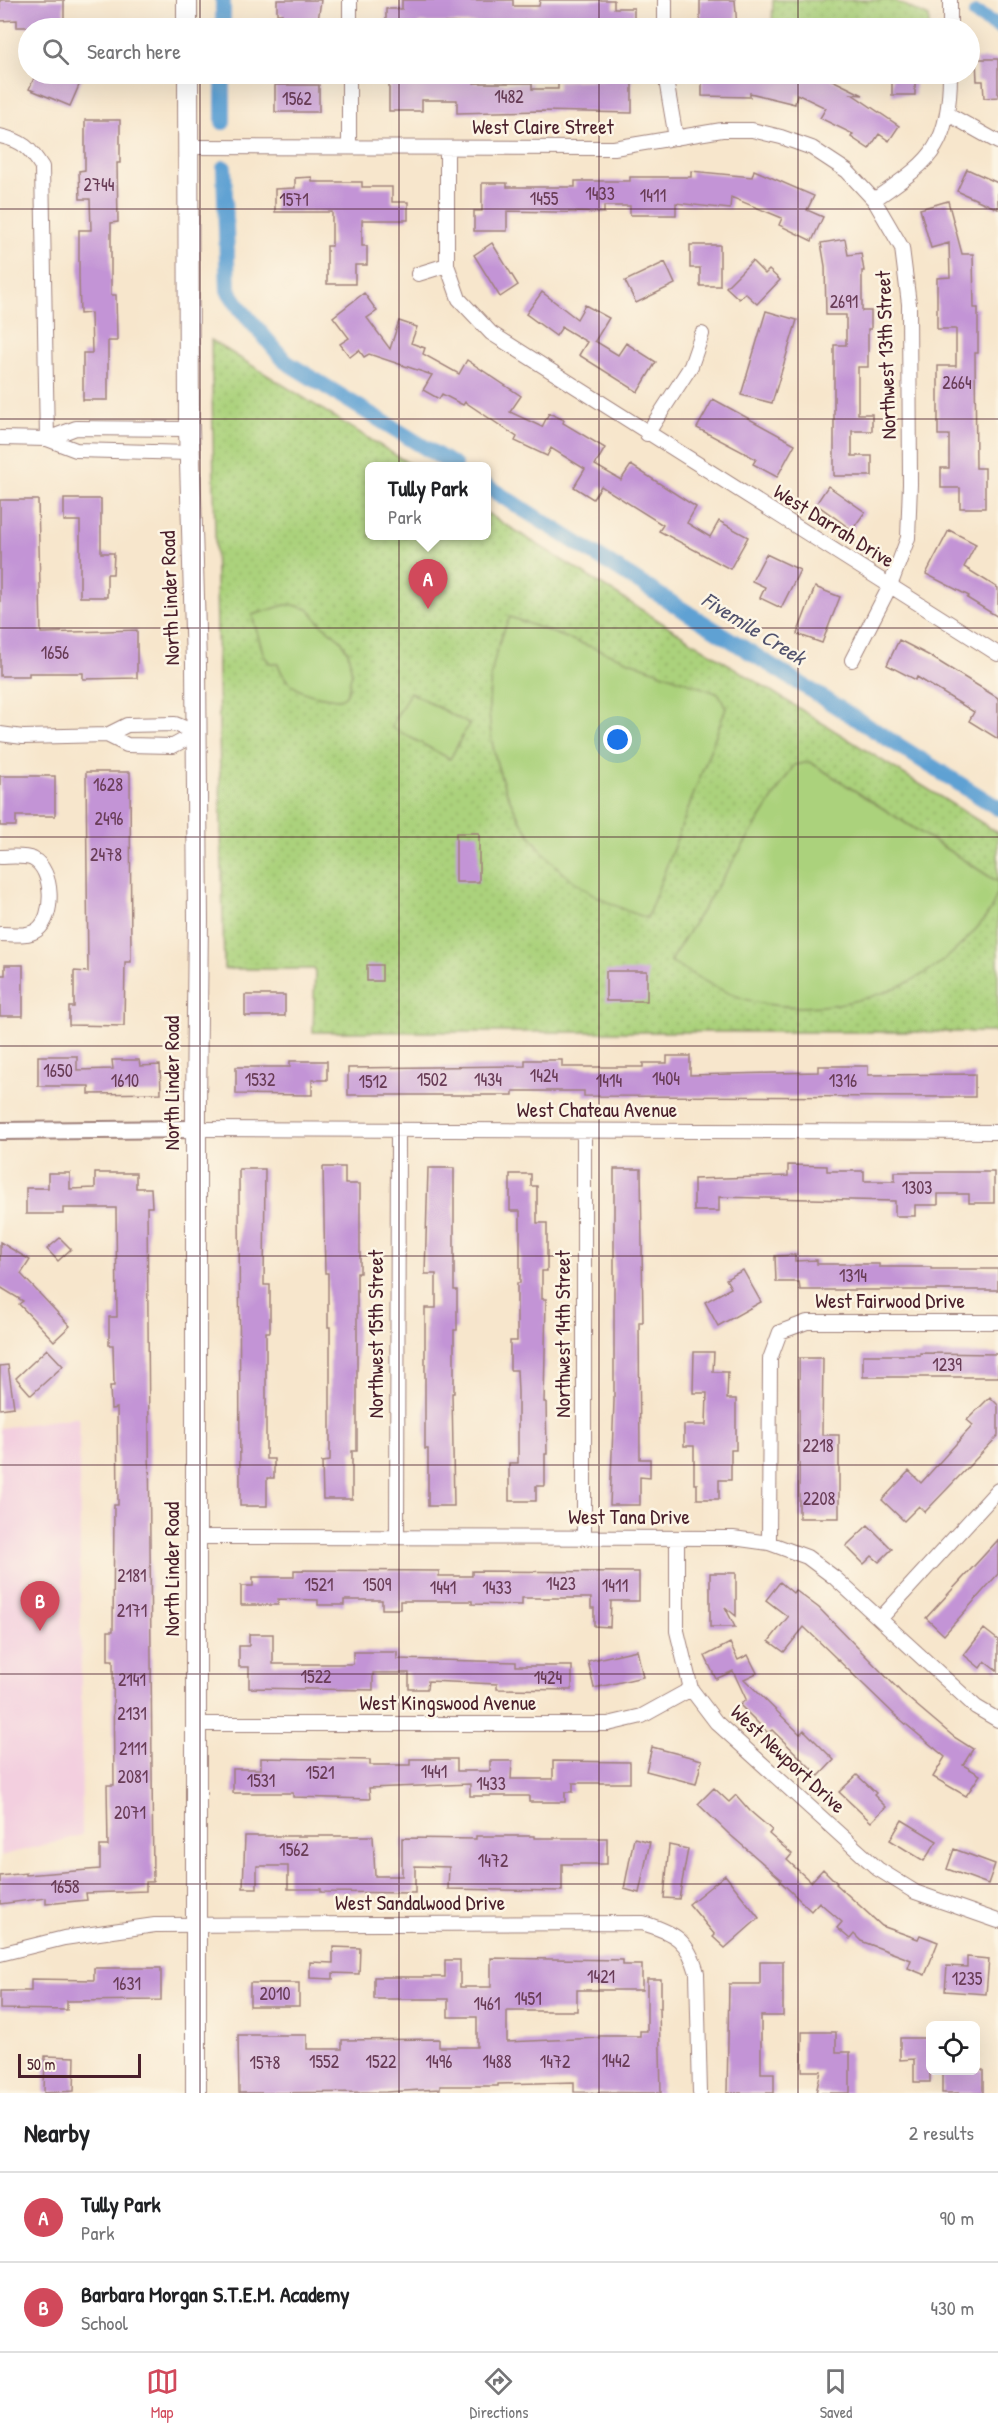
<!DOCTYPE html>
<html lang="en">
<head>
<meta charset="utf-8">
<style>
  :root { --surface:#fff; --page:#f2f2f2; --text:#202124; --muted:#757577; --line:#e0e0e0; --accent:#d1495b }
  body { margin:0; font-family:"Patrick Hand",sans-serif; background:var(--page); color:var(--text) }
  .controls { position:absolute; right:18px; bottom:18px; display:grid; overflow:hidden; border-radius:9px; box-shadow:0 6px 24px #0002 }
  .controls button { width:54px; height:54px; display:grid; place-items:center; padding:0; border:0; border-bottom:2px solid var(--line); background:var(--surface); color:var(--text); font:30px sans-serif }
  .scale { position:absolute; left:18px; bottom:15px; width:123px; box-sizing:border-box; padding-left:6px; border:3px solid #4a1f2b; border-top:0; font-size:16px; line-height:21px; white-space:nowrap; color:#4a1f2b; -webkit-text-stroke:4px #fcf5e5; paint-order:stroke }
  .you { position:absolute; left:618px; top:740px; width:21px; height:21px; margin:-15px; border:4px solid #fff; border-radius:50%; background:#1a73e8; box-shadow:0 0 0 9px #1a73e833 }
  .badge { display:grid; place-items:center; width:39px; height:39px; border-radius:50%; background:var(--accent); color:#fff; font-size:20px; font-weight:700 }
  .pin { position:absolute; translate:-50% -50px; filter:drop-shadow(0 2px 3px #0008) }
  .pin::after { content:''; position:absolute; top:32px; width:21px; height:18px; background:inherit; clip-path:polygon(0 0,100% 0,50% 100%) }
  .popup { position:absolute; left:365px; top:462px; width:126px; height:78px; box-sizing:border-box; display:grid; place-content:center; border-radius:9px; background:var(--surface); filter:drop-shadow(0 2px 4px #0005); font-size:20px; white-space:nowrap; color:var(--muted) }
  .popup b { font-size:22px; color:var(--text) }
  .popup::after { content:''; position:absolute; left:50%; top:100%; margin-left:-12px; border:12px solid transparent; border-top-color:var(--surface) }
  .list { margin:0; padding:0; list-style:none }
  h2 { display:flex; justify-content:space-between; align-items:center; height:78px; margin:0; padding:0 24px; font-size:26px }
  h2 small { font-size:20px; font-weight:400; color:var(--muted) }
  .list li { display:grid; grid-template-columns:39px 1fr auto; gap:18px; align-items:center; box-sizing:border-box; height:90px; padding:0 24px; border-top:2px solid var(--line) }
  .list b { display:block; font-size:22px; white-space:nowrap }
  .list p { margin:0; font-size:20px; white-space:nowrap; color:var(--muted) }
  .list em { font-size:20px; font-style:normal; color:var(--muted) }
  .icon { flex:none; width:33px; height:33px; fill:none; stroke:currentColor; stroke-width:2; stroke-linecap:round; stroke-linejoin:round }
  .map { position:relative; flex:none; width:998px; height:2093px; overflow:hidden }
  .search { position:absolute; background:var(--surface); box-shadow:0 6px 24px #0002; left:18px; right:18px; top:18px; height:66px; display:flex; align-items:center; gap:15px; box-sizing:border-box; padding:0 21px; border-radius:33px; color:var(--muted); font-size:22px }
  .sheet { height:258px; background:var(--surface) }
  nav { display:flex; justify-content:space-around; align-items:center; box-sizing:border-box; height:84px; border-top:2px solid var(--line); background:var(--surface); font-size:16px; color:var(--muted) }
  nav a { display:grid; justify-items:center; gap:3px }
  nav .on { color:var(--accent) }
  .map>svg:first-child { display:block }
  .built { fill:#f3cfdf }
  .park { fill:url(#park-dots); stroke:#7a7854; stroke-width:1.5 }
  .garden { fill:#abd27c; stroke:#7a7854; stroke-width:1.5 }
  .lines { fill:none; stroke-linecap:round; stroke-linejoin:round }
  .canal { stroke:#5fa1d3; stroke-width:16 }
  .building { fill:#c394d6 }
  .minor-casing { stroke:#a0827c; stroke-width:16 }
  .tertiary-casing { stroke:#a0827c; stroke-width:20 }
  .secondary-casing { stroke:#a0827c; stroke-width:22 }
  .minor { stroke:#fff; stroke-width:14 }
  .tertiary { stroke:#fff; stroke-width:16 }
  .secondary { stroke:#fff; stroke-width:20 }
  .grid { fill:none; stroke:#4a1f2b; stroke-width:1.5; stroke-opacity:0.55 }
  .labels { text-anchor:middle; stroke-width:5; stroke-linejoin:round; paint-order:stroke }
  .number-label { font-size:18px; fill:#683c56 }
  .street-label { font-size:21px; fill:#4a1f2b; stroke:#fcf5e5 }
  .water-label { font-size:22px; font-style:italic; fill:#52536e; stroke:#fcf5e5 }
</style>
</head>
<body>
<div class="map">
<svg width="998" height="2093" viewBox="0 0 998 2093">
  <defs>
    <pattern id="park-dots" width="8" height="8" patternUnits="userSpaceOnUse" patternTransform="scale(1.5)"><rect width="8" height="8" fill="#abd27c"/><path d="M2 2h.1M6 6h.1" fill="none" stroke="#95b46b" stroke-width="1.8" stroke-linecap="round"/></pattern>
  </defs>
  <rect width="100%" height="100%" fill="#fcf5e5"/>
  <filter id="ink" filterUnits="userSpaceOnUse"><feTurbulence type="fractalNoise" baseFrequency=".0167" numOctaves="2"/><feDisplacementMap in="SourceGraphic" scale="12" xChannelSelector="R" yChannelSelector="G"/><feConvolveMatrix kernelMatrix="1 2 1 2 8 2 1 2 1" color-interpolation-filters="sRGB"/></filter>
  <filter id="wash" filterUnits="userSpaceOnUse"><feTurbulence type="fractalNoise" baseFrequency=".008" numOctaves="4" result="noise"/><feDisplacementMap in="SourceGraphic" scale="24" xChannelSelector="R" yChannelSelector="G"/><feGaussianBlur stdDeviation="1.35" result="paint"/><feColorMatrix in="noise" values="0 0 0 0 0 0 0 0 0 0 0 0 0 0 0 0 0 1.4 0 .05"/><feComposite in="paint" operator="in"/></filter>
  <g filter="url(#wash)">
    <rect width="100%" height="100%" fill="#f7e6cc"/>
    <path class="built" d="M79 1417 82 1835 0 1856V1428Z"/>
    <path class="park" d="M773 0H893L929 17V28H772Z
      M211 340 413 466H370V536H486L487 513 998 833V1032H313L315 969H224Z"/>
    <path class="garden" d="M285 605H294L308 609 322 625 341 640 348 652 352 674C348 681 351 690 345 696 341 700 336 699 331 698 308 696 286 689 278 664L270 663 264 656 252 615Z
      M510 617 719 694 726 708 647 918C614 907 578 889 553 863 491 799 469 697 510 617Z
      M410 692 469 724 450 759 391 727Z
      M810 762 998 882C998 908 981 924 963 943 914 993 834 1015 765 1004 730 998 700 979 670 961L794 765Z"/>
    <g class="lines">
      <path class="canal" d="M976 14 998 26
        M223 28V0
        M223 122V74
        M224 168 228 290 242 311 286 362 455 466
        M486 486 998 808"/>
    </g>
    <g id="blocks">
      <path class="building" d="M0 0H64V27H17V20L0 21Z
        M277 0H321L317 28H282V14H277Z
        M402 0H513V6H539L540 0H614V8H634V28H593V21L525 20V28H493V23H419V28H386V9H402Z
        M700 0H735L737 28H700Z
        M976 59H998V97L984 98 983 81H977Z
        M36 74H84L70 106 29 89Z
        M389 74 474 75V83H532V89H558V81L632 79V113L540 111 457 113V100H422V111H389Z
        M702 74H796L820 79 822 75 863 95 852 94 899 126 889 141 879 134 869 149 851 137 853 134 820 118 826 108 797 94 795 104 750 93V97L702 96Z
        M892 74H915V95H892Z
        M275 85H319V112H275Z
        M85 120H120V163H117L118 222 111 223V295H116L117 341H108V400H83V353H92L91 313 80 314 79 275V230H91L90 199H80L79 171 85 170Z
        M967 169 998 183V209L957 191Z
        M754 170 814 196 807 210 823 217 812 241 779 225 782 218 731 197 730 209 676 203V215H630V206H604V213L507 211V231H474V211H482V183H507V187H575V181H630V177H691V171L752 177Z
        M312 177V182H362V187H392V202H408V220H362V246H367V265H355V284H327V246H332V212H275V189L295 188V178Z
        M948 201 962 254H973L974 308H978V353H975L976 468H985V508H960V488H941V468H949V435H938V366H956V329H937V278L950 277 949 243 931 248 920 209Z
        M845 239 848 255 861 253 864 271H862V311H871V329H868V367H858V414H872V431H852V456H872V476H834V345H846V315H826L825 266 821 243Z
        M492 243 518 285 500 297 474 255Z
        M690 245H720V286H700V268H690Z
        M752 261 765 274 769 270 780 280 757 304 745 293 739 299 726 287Z
        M665 262 675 284 636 303 625 281Z
        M542 292 577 319 585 305 609 318 595 341 618 355 626 343 656 362 638 392 579 355 587 342 562 327 556 336 526 314Z
        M364 293 377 311 367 318 390 349 399 321 417 327 411 343 425 348 423 354 459 374 467 360 521 396 510 412 542 427 549 413 564 420 563 423 605 448 595 465 621 480 631 465 696 507 687 523 710 537 719 521 748 537 730 569 659 531 663 525 601 486 593 499 574 487 585 469 551 448 547 456 515 441 517 437 465 402 463 405 442 394 439 399 423 390 432 375 369 354 364 357 359 350 350 357 340 344 349 338 333 317Z
        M766 311 797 320 772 403 741 395Z
        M713 399 795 444 777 477 753 464 756 459 697 428Z
        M828 486 865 512 852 530 816 504Z
        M64 499H101V553H114L113 574H107V597H80V521H64Z
        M0 500H38L41 633 137 630V678L83 679V673H29V676H0Z
        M949 530 976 544 964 567 998 588V617L967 598 969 596 926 574Z
        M766 554 800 570 781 608 760 598 765 587 752 581Z
        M815 587 840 597 822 643 797 634Z
        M899 640 928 655 998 698V739L969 721 974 712 917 677 916 680 887 665Z
        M86 772H130L131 962H125L124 1026 69 1025V1007H74V971L88 972Z
        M0 776H55V816H16V826H0Z
        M456 833H479V882H456Z
        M5 965H23V1016H0V975H5Z
        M367 965H382V981H367Z
        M606 971H647V1001H606Z
        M245 995H285V1016H245Z
        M38 1056H77V1070L113 1069 112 1060H139L140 1066 160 1065 161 1093 89 1094V1086H38Z
        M667 1056H690V1075L818 1072V1066H868V1075L975 1074V1097L584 1096V1091H513V1095H348V1068L525 1066V1060H562V1067H643V1063H667Z
        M290 1061H327V1080H312V1095L236 1094V1067H290Z
        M788 1165 827 1166V1171H864V1181H895V1172H994V1203H969V1194H938V1205H915V1216H895V1201L719 1197V1211H694V1179L788 1176Z
        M323 1167H345V1184H360V1273H357V1451H352V1499H323L322 1462 330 1461V1327H328V1273H325Z
        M428 1168H454V1290H457V1330H454V1393H452L454 1506H428V1449H425V1308H436V1274H425Z
        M239 1169H265L264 1285H270V1332H266V1459H274V1478H267V1506H240Z
        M614 1169H641L643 1322H639L640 1459H650V1478L640 1477V1505H610L614 1401Z
        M48 1173H70V1189L95 1188V1173H136V1188H151L152 1207H147L153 1882H146V1891L86 1893 87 1900 46 1904V1898L0 1904V1876L26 1873V1875L100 1869V1846H108L107 1785H114L113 1660H108V1631H113L114 1505H118L117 1408 111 1409 110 1386H114L113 1345H109V1317H117L116 1208H63V1214H26V1188H48Z
        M510 1174H531V1186H537V1223H547V1271H542V1299H546L544 1402H546L547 1454H545V1486H536V1501H509V1463H518V1392L517 1370H510V1341H517V1283H520V1211H510Z
        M60 1238 71 1249 58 1261 47 1249Z
        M0 1242 30 1260 21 1274 70 1326 54 1341 19 1304 23 1301 0 1287Z
        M795 1255V1261L817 1260V1264H879V1267H931V1269H998V1290H800L799 1282H776L775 1256Z
        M743 1270 761 1302 718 1326 705 1302 731 1288 726 1279Z
        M47 1349 63 1366 31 1395 16 1378Z
        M694 1352H714L713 1372H728L727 1399H736V1450H731V1480H719V1499H697V1484H694V1446H684V1425H706L707 1393H693Z
        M920 1353 998 1354V1377H863V1355H920Z
        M799 1358H823L822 1435H839V1518H799Z
        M8 1365 14 1407 0 1409V1366Z
        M990 1397 998 1405V1436L925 1512 919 1506 904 1521 882 1500 909 1471 921 1483 973 1425 967 1420Z
        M868 1525 892 1549 879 1562 872 1556 864 1564 846 1546Z
        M998 1540V1574L944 1635 926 1618Z
        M294 1570 439 1571V1576H472V1571L639 1572V1601H611L610 1627 594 1626V1608H591V1598H522V1605L472 1604V1601H400V1609H382V1600H344V1605H318V1600L278 1599V1605H241V1586H253V1577H294Z
        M710 1573H736V1616L725 1607 735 1627H710Z
        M780 1582 793 1593 795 1590 819 1608 902 1693 954 1737 973 1749 963 1765 980 1775 966 1796 933 1777 945 1757 895 1715 804 1627 784 1652 769 1641 788 1617 766 1600Z
        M984 1629 998 1640V1671L985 1661 980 1668 964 1655Z
        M249 1634H273V1664H353V1652H397V1659L516 1662V1666H572V1690L497 1689V1684L428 1681 427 1689H409V1673H373V1690L249 1688V1667H239V1646H249Z
        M730 1643 738 1660 748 1655 757 1673 744 1679 800 1734 804 1730 834 1760 819 1776 772 1730 768 1733 740 1705 746 1699 733 1671 716 1679 705 1656Z
        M637 1650 643 1677 594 1688 588 1661Z
        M652 1747 702 1760 696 1784 646 1771Z
        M261 1758 370 1760V1765H410V1759H457V1771H490V1761H512L511 1779H553V1761L630 1762V1783H573V1792H565V1802H529V1796H470V1784L369 1788 370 1799 293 1797V1793H233V1769H261Z
        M857 1775 876 1793 874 1795 886 1807 871 1822 839 1792Z
        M714 1788 729 1802 736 1795 750 1811 772 1830 769 1834 792 1854 787 1860 811 1882 823 1869 837 1883 836 1884 882 1926 918 1939 920 1935 938 1942 925 1975 908 1968 911 1960 861 1941 854 1934 850 1939 837 1928 842 1922 819 1902 811 1911 780 1881 781 1879 728 1833 698 1804Z
        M902 1820 937 1841 924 1861 890 1840Z
        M245 1836H373L375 1876H402V1838L476 1839V1836H534V1838H607V1864H562V1891L448 1889 449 1867 415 1866V1893L321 1892V1889H288V1866H257V1888H243Z
        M634 1838 650 1842 639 1893 624 1889Z
        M669 1845 688 1849 679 1899 664 1898Z
        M954 1849 995 1864 988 1884 947 1869Z
        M725 1875 759 1918 725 1948 713 1937 715 1935 689 1904Z
        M333 1947 360 1948 359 1974 333 1973V1979L310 1978V1962L333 1963Z
        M967 1957 989 1959 986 1994 945 1991 947 1966 967 1967Z
        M491 1958 623 1960V1965H642V1990H577V2011H507V2042L599 2038V2036H640V2031H647V1979H661V2008H659L661 2093 574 2092V2082L498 2084V2086H440V2089L386 2092 239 2093 238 2035H307V2049H342V2040L439 2039V2047H477V2017H448V1999H374V1977H445V1960H460V1987H491Z
        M760 1961H783V2016H761V2073H774V2093H727L729 1984H760Z
        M94 1968H161V2000L67 2001V2010L0 2009V1991H31V1979L94 1980Z
        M250 1983H299V2006H250Z
        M802 2032H836V2052H850V2093H816L821 2071H802Z
        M900 2038H930V2082H914V2059L900 2060Z
        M45 2056 75 2057 74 2091 44 2093Z
        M942 2070H983V2093H942Z"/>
    </g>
  </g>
  <g filter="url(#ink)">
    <use href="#blocks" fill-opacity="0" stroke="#a0827c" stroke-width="1.5"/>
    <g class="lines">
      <defs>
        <path id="minor" d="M665 0V28
          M950 0V28
          M350 28V0
          M665 74 676 138
          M948 114 998 142
          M0 136C23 141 30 148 42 167L47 439 0 438
          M188 147 614 148 722 130H752L781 137 812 148 847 171 874 200 902 248 909 304 910 484 908 538 890 586 852 660
          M349 147V74
          M447 148V265L459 299 491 333 998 654
          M874 200C893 186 923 168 935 147 948 126 950 98 950 74
          M418 274 447 265
          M189 429 76 428 47 439 76 450 190 453
          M647 434 691 366 702 334
          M175 724 197 733 173 746 127 745 107 735 127 725Z
          M0 734 23 737 107 735
          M0 857C10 857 23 855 33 859 54 870 55 917 37 930 27 937 12 934 0 934
          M196 1129 998 1132
          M196 1537 733 1538 769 1543 807 1557 835 1578 976 1707 998 1720
          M397 1537 398 1131
          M584 1538V1131
          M677 1538V1631L691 1689 716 1722 878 1869 915 1892 998 1921
          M769 1543 770 1359 780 1332 807 1322H998
          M880 1619 998 1490
          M197 1724H608L642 1716 691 1689
          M0 1954 64 1938 155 1925 643 1923C675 1933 688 1940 697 1973L700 2093"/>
        <path id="tertiary" d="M0 1131 196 1129"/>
        <path id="secondary" d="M187 0V28
          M188 74 189 429 196 664 198 920 196 1106V2093"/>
      </defs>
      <use href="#minor" class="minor-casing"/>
      <use href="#tertiary" class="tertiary-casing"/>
      <use href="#secondary" class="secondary-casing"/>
      <use href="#minor" class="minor"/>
      <use href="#tertiary" class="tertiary"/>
      <use href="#secondary" class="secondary"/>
    </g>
  </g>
  <path class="grid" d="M200 0V28M399 0V28M599 0V28M798 0V28M200 74V2093M399 74V2093M599 74V2093M798 74V2093M0 209H998M0 419H998M0 628H998M0 837H998M0 1046H998M0 1256H998M0 1465H998M0 1674H998M0 1884H998"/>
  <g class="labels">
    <g class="number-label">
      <text x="509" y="103">1482</text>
      <text x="297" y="105">1562</text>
      <text x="99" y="191">2744</text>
      <text x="600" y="200">1433</text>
      <text x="653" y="202">1411</text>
      <text x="544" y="205">1455</text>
      <text x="294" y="206">1571</text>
      <text x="844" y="308">2691</text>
      <text x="957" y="389">2664</text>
      <text x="55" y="659">1656</text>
      <text x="108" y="791">1628</text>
      <text x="109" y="825">2496</text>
      <text x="106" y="861">2478</text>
      <text x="58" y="1077">1650</text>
      <text x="544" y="1082">1424</text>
      <text x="666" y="1085">1404</text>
      <text x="260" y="1086">1532</text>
      <text x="432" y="1086">1502</text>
      <text x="488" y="1086">1434</text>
      <text x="125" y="1087">1610</text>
      <text x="609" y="1087">1414</text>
      <text x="843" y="1087">1316</text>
      <text x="373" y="1088">1512</text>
      <text x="917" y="1194">1303</text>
      <text x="853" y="1282">1314</text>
      <text x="947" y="1371">1239</text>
      <text x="818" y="1452">2218</text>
      <text x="819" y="1505">2208</text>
      <text x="132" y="1582">2181</text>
      <text x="561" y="1590">1423</text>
      <text x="319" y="1591">1521</text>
      <text x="377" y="1591">1509</text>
      <text x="615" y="1592">1411</text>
      <text x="443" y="1594">1441</text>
      <text x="497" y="1594">1433</text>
      <text x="132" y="1617">2171</text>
      <text x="316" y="1683">1522</text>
      <text x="548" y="1684">1424</text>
      <text x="132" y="1686">2141</text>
      <text x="132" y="1720">2131</text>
      <text x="133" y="1755">2111</text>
      <text x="434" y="1778">1441</text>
      <text x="320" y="1779">1521</text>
      <text x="133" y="1783">2081</text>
      <text x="261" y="1787">1531</text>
      <text x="491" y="1790">1433</text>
      <text x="130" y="1819">2071</text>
      <text x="294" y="1856">1562</text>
      <text x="493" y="1867">1472</text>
      <text x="65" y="1893">1658</text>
      <text x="601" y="1983">1421</text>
      <text x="967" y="1985">1235</text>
      <text x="127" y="1990">1631</text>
      <text x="275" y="2000">2010</text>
      <text x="528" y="2005">1451</text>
      <text x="487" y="2010">1461</text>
      <text x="616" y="2067">1442</text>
      <text x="324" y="2068">1552</text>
      <text x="381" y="2068">1522</text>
      <text x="439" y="2068">1496</text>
      <text x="497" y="2068">1488</text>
      <text x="555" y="2068">1472</text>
      <text x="265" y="2069">1578</text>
    </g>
    <g class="street-label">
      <text x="543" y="134">West Claire Street</text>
      <text transform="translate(886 355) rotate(-92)" y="7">Northwest 13th Street</text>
      <text transform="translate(834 526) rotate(32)" y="7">West Darrah Drive</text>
      <text transform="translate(170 598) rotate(-92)" y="7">North Linder Road</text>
      <text transform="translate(172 1083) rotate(-90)" y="7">North Linder Road</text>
      <text x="597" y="1117">West Chateau Avenue</text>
      <text x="890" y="1308">West Fairwood Drive</text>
      <text transform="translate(376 1334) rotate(-90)" y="7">Northwest 15th Street</text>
      <text transform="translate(563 1334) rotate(-90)" y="7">Northwest 14th Street</text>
      <text x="629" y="1524">West Tana Drive</text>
      <text transform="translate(172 1569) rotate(-90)" y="7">North Linder Road</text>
      <text x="448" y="1710">West Kingswood Avenue</text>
      <text transform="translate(788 1759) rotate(43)" y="7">West Newport Drive</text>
      <text x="420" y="1910">West Sandalwood Drive</text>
    </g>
    <g class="water-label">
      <text transform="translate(754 628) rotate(32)" y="8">Fivemile Creek</text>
    </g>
  </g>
</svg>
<div class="controls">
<button><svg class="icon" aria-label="locate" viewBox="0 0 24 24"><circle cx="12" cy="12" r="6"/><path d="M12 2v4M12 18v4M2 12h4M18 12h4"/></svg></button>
</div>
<div class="scale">50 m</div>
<div class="you"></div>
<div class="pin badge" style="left:428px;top:609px">A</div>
<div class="popup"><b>Tully Park</b>Park</div>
<div class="pin badge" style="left:40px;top:1631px">B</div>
<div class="search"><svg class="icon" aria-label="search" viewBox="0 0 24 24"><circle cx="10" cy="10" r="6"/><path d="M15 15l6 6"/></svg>Search here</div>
</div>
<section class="sheet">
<h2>Nearby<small>2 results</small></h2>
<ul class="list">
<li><span class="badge">A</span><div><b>Tully Park</b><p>Park</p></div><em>90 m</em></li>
<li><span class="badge">B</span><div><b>Barbara Morgan S.T.E.M. Academy</b><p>School</p></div><em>430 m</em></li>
</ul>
</section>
<nav>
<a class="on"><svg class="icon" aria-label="map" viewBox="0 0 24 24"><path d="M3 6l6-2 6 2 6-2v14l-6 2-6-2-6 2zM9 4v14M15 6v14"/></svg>Map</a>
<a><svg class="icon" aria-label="directions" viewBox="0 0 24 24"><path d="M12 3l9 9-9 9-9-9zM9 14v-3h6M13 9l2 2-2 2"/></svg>Directions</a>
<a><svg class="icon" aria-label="saved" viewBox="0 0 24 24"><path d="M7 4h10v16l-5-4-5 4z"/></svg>Saved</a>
</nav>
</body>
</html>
